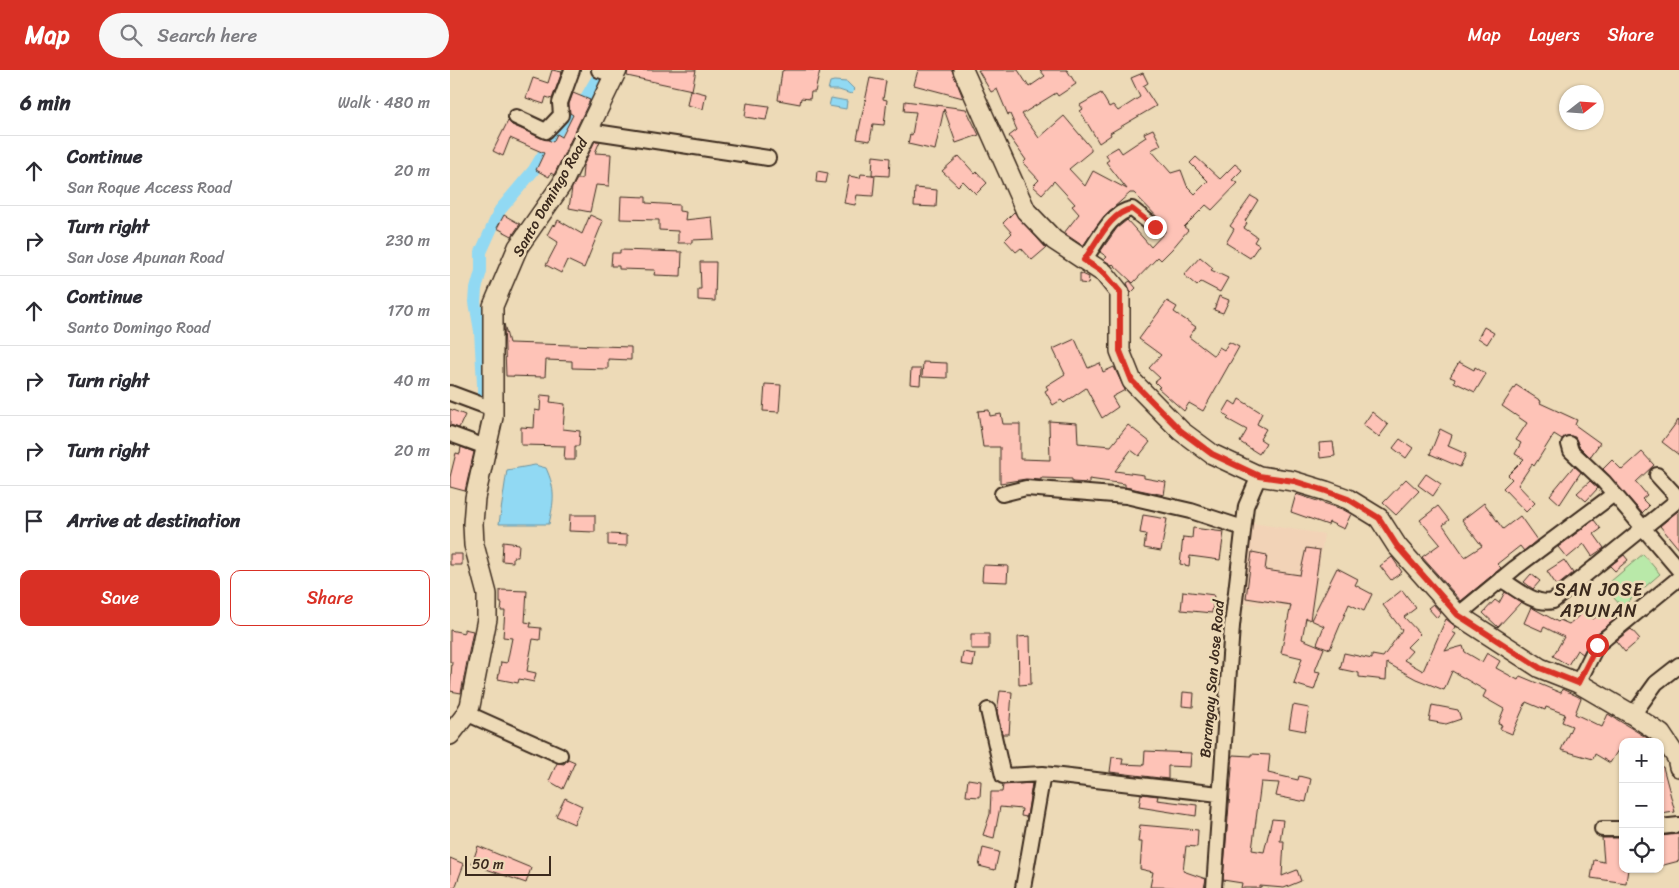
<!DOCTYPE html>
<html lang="en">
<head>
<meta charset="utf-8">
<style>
  :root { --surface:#fff; --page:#f7f7f7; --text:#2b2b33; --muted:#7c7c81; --line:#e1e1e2; --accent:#d93025 }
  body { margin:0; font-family:Sriracha,sans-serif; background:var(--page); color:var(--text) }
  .controls { position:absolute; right:15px; bottom:15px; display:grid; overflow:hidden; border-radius:10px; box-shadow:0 1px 4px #0004 }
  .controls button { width:45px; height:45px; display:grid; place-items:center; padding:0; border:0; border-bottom:1px solid var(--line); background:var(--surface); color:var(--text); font:25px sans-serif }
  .compass { position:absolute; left:1109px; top:15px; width:45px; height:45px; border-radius:50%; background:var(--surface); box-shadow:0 1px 4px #0004; rotate:73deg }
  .scale { position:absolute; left:15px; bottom:12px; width:86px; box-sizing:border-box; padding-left:5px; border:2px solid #3b2a1e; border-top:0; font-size:14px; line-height:18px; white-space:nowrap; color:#3b2a1e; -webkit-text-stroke:4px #eddab7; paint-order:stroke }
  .stop { position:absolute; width:15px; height:15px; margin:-11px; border:4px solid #d93025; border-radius:50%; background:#fff }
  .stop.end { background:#d93025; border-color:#fff; box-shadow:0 1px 5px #0008 }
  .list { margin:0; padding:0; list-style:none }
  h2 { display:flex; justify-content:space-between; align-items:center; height:65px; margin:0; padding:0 20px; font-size:21px }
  h2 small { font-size:16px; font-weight:400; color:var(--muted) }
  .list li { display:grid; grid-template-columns:32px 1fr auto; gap:15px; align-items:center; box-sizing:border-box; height:70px; padding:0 20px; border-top:1px solid var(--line) }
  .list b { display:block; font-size:19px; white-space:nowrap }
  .list p { margin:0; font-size:16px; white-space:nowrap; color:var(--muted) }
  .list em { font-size:16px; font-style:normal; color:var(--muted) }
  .actions { display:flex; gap:10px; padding:15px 20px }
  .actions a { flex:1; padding:11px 0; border:1px solid var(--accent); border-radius:10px; text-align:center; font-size:18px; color:var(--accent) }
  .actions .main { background:var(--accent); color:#fff }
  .icon { flex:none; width:28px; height:28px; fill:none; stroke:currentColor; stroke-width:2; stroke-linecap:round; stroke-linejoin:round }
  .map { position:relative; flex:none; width:1229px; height:818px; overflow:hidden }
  header { display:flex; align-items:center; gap:30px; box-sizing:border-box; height:70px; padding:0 25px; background:var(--accent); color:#fff }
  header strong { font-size:24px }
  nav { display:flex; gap:28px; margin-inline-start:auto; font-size:18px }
  .search { width:350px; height:45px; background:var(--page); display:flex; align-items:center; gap:12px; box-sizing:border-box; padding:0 18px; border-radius:28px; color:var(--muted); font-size:19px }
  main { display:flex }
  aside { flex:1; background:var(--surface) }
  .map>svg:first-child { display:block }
  .built { fill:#f2d3b7 }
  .green { fill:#b9e9a9; stroke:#7a8a64 }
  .water { fill:#91d9f3; stroke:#6f939e }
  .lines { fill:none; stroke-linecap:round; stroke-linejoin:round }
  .canal { stroke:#91d9f3; stroke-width:12 }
  .building { fill:#fec3b7; stroke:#3b2a1e }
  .street-casing { stroke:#3b2a1e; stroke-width:18 }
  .secondary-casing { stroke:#3b2a1e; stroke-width:22 }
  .street { stroke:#eddab7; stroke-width:14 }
  .secondary { stroke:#eddab7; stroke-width:19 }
  .route { stroke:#d93025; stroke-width:6 }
  .labels { text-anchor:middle; stroke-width:5; stroke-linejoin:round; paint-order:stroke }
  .street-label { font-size:15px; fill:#3b2a1e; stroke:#eddab7 }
  .quarter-label { font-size:18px; letter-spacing:1px; fill:#3b2a1e; stroke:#eddab7 }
</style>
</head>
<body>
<header>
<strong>Map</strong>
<div class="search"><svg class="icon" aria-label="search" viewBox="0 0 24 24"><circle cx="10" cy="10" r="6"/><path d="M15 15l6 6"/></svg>Search here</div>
<nav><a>Map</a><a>Layers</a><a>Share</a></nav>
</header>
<main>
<aside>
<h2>6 min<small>Walk · 480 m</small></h2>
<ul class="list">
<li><svg class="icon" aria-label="ahead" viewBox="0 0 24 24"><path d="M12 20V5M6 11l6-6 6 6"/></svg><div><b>Continue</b><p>San Roque Access Road</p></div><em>20 m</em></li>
<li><svg class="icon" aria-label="right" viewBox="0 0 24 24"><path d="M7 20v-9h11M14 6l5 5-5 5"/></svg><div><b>Turn right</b><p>San Jose Apunan Road</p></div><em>230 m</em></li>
<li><svg class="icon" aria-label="ahead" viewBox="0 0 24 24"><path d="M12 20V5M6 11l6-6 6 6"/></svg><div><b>Continue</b><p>Santo Domingo Road</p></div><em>170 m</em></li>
<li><svg class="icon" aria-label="right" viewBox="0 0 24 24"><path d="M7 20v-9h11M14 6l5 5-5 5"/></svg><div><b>Turn right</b></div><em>40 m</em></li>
<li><svg class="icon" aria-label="right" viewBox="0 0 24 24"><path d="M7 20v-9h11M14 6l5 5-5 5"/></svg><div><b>Turn right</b></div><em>20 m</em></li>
<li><svg class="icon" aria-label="arrive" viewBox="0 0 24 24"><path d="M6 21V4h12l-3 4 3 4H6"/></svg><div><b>Arrive at destination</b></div></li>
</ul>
<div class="actions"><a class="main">Save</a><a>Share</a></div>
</aside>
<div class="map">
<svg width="1229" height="818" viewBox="0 0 1229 818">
  <rect width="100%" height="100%" fill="#eddab7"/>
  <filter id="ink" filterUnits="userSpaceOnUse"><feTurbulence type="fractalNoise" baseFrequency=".02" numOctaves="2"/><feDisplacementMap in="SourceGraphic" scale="10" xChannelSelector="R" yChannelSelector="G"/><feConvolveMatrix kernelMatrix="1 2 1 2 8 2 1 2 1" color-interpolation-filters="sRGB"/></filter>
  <g filter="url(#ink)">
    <path class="built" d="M802 453 874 464 862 543 790 532Z"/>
    <path class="green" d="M1193 484 1210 504 1172 537 1154 517Z"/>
    <path class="water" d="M384 11 397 12 405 20 401 24 389 20H378L380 12Z
      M381 28 397 31 396 39 379 36Z
      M85 395 96 398C106 420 104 431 99 454H49L57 400Z"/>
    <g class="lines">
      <path class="canal" d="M34 332 30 261 25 232 26 219 31 201V182L50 140 83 101 111 55 123 50 152 0"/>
    </g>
    <path class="building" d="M102 0 112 2 102 29 96 27 94 34 76 28 83 8 98 13Z
      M178 0H246L242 20 177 6Z
      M335 0H370L365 22H361L360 29 351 28 350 34 328 30 332 1Z
      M468 0H502L513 28 464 15Z
      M528 0H568L579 17 595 6 590 0H617L626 14 608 26 606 23 572 44 589 68 614 46 641 78V81L619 99 635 116 643 101 677 119 656 92 659 90 656 84 668 77 672 83 696 67 694 63 703 59 711 75 701 80 721 103 731 100 737 116 745 124 758 111 740 93 746 87 770 109 785 94 792 100 782 110 788 113 762 140 756 135 734 157 738 160 722 179 711 190 708 187 683 213 663 194 662 195 654 190 657 187 650 182 667 158 677 150 701 177 715 162 713 153 684 123H680L654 146 633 176 614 163 629 144 622 136 625 134 604 111 592 124 583 116 589 110 573 93 576 90 559 66 567 60 560 44 558 45 547 19 541 22Z
      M693 3 698 13 693 16 706 36 660 63 661 65 649 73 630 41 633 39 630 35 651 23 659 37 663 35 668 41 690 27 681 8Z
      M420 8 436 11 433 29 437 30 434 55 423 54 420 71 407 69Z
      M240 20 256 24 253 39 237 35Z
      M123 23 140 30 104 105 101 103 99 107 86 100 94 83 60 68 53 86 43 81 58 51 62 55 103 72 107 64 112 67 123 45 120 43 119 34Z
      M455 31 516 39 529 65 506 73 494 39 485 80 458 74 460 64 462 65 466 42 454 41Z
      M297 33 319 36 316 50 295 47Z
      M145 71H150L145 83 161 84 159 116 146 115 140 142 119 138 122 118 127 109H132L133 96Z
      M423 86 440 88 439 106 422 105H425L423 126 407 125 405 135 394 133 399 106 410 108 411 104 422 105Z
      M509 86 525 104 527 102 537 113 526 124 513 111 508 116 492 101Z
      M367 101 378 103 376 113 366 112Z
      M465 118 487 120 486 137 464 136Z
      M171 126 196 127V133L229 135V141L236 142 235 150 262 147 264 169 242 170V173H228V161L209 160V150L170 149Z
      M801 126 808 130 795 151 797 153 794 158 807 167 804 172 809 175 800 188 776 173 784 159 780 156Z
      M564 142 596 178 582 190 571 178 566 182 555 170 562 163 553 153Z
      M54 145 70 154 62 166 47 158Z
      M140 145 153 151 134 198 117 190 111 203 96 195 108 172 97 165 103 154 105 156 108 150 132 164Z
      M170 180 232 182 231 206 204 205 205 200 169 199V196H161L162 183H170Z
      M750 187 763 198 761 200 778 208 770 222 751 212 747 216 734 205Z
      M250 192H266L265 231 248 230V219H251Z
      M630 203 639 207 638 214 630 213Z
      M680 211 686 218 681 223 677 213Z
      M769 226 779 230 773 243 764 240Z
      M717 231 727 237 724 242 746 257 739 267 764 286 769 277 774 280 779 272 789 277 753 341 739 333 734 341 708 318 710 317 705 312 710 308 699 298 711 285 689 269Z
      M54 254 59 273 181 277V290L158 289V299L122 298V291L96 290 95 307 56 306Z
      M1034 257 1044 263 1037 274 1028 268Z
      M625 269 638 298 650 293 653 302 664 297 675 320 662 327 668 337 652 348 636 318 614 333 611 330 603 335 595 321 598 319 596 316 615 304 603 279Z
      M473 292 497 293V308L472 307Z
      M1009 292 1024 300 1025 297 1036 304 1025 322 1004 312 1005 309 1000 307Z
      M461 299H471L470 315 460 314Z
      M315 314 331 315 329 342 313 341Z
      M1066 315 1091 331 1090 333 1127 350 1125 355 1150 373 1140 387 1129 376 1125 367 1117 366 1112 369 1104 364 1084 396 1082 394 1068 415 1085 433 1076 442 1053 418 1062 409 1058 405 1074 389 1065 384 1071 373 1066 370 1077 353 1052 336Z
      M91 325 101 326 100 332 115 334 113 359 130 361 129 376H125V390H114L115 376 71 375V357L84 358 85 340 90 341Z
      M789 329 812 343 807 354 816 359 810 369 816 373 809 384 790 372 797 360 777 349 779 347 773 343 780 331 786 335Z
      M0 339 15 345 9 358 0 355Z
      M539 340 540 346 551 344 553 354H570V389L600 390 599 351 627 353 628 373 661 376 678 355 700 372 689 386 681 380 665 401 694 405V408L716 412 714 425 675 417V414L639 409V413L622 412V409L591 408V410L576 409 550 413V377H533L528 341Z
      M922 342 938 355 929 367 913 355Z
      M1229 349V385L1212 372Z
      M990 359 1002 365 998 376 1016 384 1010 397 980 384Z
      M950 369 963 378 956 388 943 378Z
      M883 372 885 386 870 388 869 373Z
      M11 377 24 382 15 421 0 417V407L6 383 10 384Z
      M1192 382 1204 395 1186 412 1197 425 1192 429 1199 436 1192 443 1153 399 1162 390 1172 400Z
      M1124 396 1131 402 1110 434 1100 425Z
      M976 404 991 414 983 426 968 415Z
      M956 409 969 421 946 445 933 433Z
      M1140 411 1148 418 1136 431 1127 423Z
      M846 424 892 439 901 444 894 459 879 452 878 455 841 442Z
      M1034 433 1053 459 1070 446 1087 470 1074 481 1070 476 1047 494 1051 498 1011 531 972 487 990 474 970 450 988 436 999 450 993 455 1015 487 1032 476 1012 450Z
      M1229 440V479L1210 456Z
      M120 445H145V462L119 461Z
      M693 445 717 449 711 481 694 478 696 464 690 463Z
      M1144 450 1151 459 1144 464 1154 478 1142 486 1134 474 1117 488 1108 477Z
      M743 458 774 462 770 490 740 486 739 496 730 494 733 467 742 468Z
      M158 464 177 465V476L158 475Z
      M53 472 69 474 68 487H63V492L52 491Z
      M856 478 870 480 860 550 856 548 852 569 874 578 865 601 870 602 864 620 844 614 852 588 831 583 841 535 796 528 802 482 817 485 815 500 850 505Z
      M0 484H12V495H0Z
      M1174 485 1178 490 1165 501 1160 496Z
      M942 487 952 502 941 510 930 496Z
      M1114 490 1123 503 1107 516 1097 501Z
      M533 495 558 496 557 512 532 511Z
      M887 498 908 509 905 515 922 524 914 541 899 534 880 579 867 574 874 556 861 550Z
      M1081 504 1090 511 1083 519 1074 512Z
      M50 520 77 521 75 552 81 553 80 557 91 558 90 570 83 569 77 601 86 603 84 612 69 609 68 613 48 609 51 592 57 593 62 568 53 567 55 541H51L52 533H50Z
      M952 520 966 538 954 547 970 564 957 577 962 581 954 590 973 601 996 549 1006 557 1002 562 1006 564 995 581 1013 576 1015 582 1032 592 1037 583 1050 591 1046 598 1068 610 1070 606 1111 623 1112 619 1131 628 1125 644 1152 657 1158 644 1199 669 1197 672H1173L1160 693 1145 684 1143 689 1111 680 1122 656 1112 652 1115 644 1096 637 1095 640 1076 632 1062 664 1050 659 1052 655 1048 654 1054 639 1033 627 1036 621 1002 601 994 620 966 609 937 593 936 610 909 607V603L890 599 894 583 922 589V585L933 587 952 560 933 535Z
      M733 521 764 525 762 543 731 540Z
      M1055 522 1071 532 1048 557 1033 543 1045 530 1049 533Z
      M983 534 991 543 987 548 978 538Z
      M1081 537 1108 552 1110 550 1119 554 1136 540 1143 549 1151 544 1153 546 1160 541 1166 549 1141 568 1133 584 1127 580 1118 595 1103 586 1114 567 1094 557 1092 561 1074 553Z
      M14 559 23 561 11 623 0 621 2 592H0V560L14 563Z
      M1181 559 1190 569 1175 582 1166 571Z
      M521 564H539V579H521Z
      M580 566 581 614 569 615 568 567Z
      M513 582 525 584 523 596 511 594Z
      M550 621 562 622 559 664H552L547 642Z
      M733 622 744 623 743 637 732 636Z
      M843 635 859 638 855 661 839 658Z
      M982 635 1008 640 1011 649 996 654 979 651Z
      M695 681 741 683 740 697 718 696V709L660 702 662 687 673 688 672 694 694 695Z
      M801 684 820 685 818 703 848 710 849 706 861 709 856 732 826 726 829 713 811 712 802 780 814 782 822 749 833 750 830 771H834L832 806 847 800 851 811 834 818 810 816V818H791L792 813 773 810 783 685 801 686Z
      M118 689 125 692 113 719 99 711 107 693 114 694Z
      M1210 697H1213L1225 742 1210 744Z
      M518 709 531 711 530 727 516 726Z
      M582 713 577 747 571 746 572 739 550 737 544 768 533 765 540 744 541 722H552L553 715Z
      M691 724 708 726 707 730 747 735 746 746 689 737Z
      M115 728 132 736 124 754 106 746Z
      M690 755 748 760 747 777 736 776 733 801 756 809 754 818 700 817 703 802 690 799 692 772H688Z
      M1229 764V791L1210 796V766Z
      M1152 768H1173V799H1178L1176 813 1141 808 1144 790 1154 792Z
      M28 776 81 798 76 813 22 794Z
      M533 778 549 782 545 800 529 796Z
      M0 788 14 794 5 818H0Z"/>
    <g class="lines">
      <defs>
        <path id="street" d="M149 0 164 5
          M66 47 96 61 111 45 110 33 122 0
          M139 61 318 88
          M634 190C647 173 660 142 682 139L705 157
          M0 323 43 339
          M0 364 36 377
          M1119 374 1121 381 1154 412 1229 500
          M1207 405 1229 429
          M552 424 576 418 676 426 741 441 793 458
          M1051 509C1065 518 1086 536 1103 531L1229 429
          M1008 545 1065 498 1164 424
          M1128 613 1147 575 1229 508
          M538 640 553 706 593 704 769 724
          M16 643 110 685
          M1183 645 1206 613 1229 595
          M1210 757 1229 755
          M1152 759H1173
          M573 818 593 704
          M764 818 782 556 796 436 809 406"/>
        <path id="secondary" d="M513 0 576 141 604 170 654 203 670 223V281L682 311 731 361 762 384 809 406 843 411 876 421 898 429 929 448 947 476 1008 545 1090 598 1128 613 1183 645 1211 664 1227 688 1229 697
          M0 665 14 647 20 636 37 549V524L24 475 23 454 25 428 43 347V236L68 177 112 114 167 0"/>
      </defs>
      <use href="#street" class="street-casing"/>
      <use href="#secondary" class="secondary-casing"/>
      <use href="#street" class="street"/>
      <use href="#secondary" class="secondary"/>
    </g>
  </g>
  <g class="lines" filter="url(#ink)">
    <path class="route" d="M705 157 682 139C660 142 647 173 634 190L654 203 670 222V281L682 311 731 361 762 384 809 406 844 411 876 421 898 429 929 448 947 476 1008 545 1090 598 1128 613 1147 575"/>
  </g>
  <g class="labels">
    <g class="street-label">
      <text transform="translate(100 127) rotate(-60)" y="5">Santo Domingo Road</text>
      <text transform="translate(762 609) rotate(-85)" y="5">Barangay San Jose Road</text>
    </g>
    <g class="quarter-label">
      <text x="1149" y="526">SAN JOSE<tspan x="1149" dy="21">APUNAN</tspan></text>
    </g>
  </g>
</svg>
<div class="controls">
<button>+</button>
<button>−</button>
<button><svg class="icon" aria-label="locate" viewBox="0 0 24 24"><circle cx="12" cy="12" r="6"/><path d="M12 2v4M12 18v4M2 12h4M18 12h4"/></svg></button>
</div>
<svg class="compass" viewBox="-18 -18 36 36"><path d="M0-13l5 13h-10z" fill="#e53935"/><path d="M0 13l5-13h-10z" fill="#7c7c81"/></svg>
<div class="scale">50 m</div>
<div class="stop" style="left:1147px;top:575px"></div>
<div class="stop end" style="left:705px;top:157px"></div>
</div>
</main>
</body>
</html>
